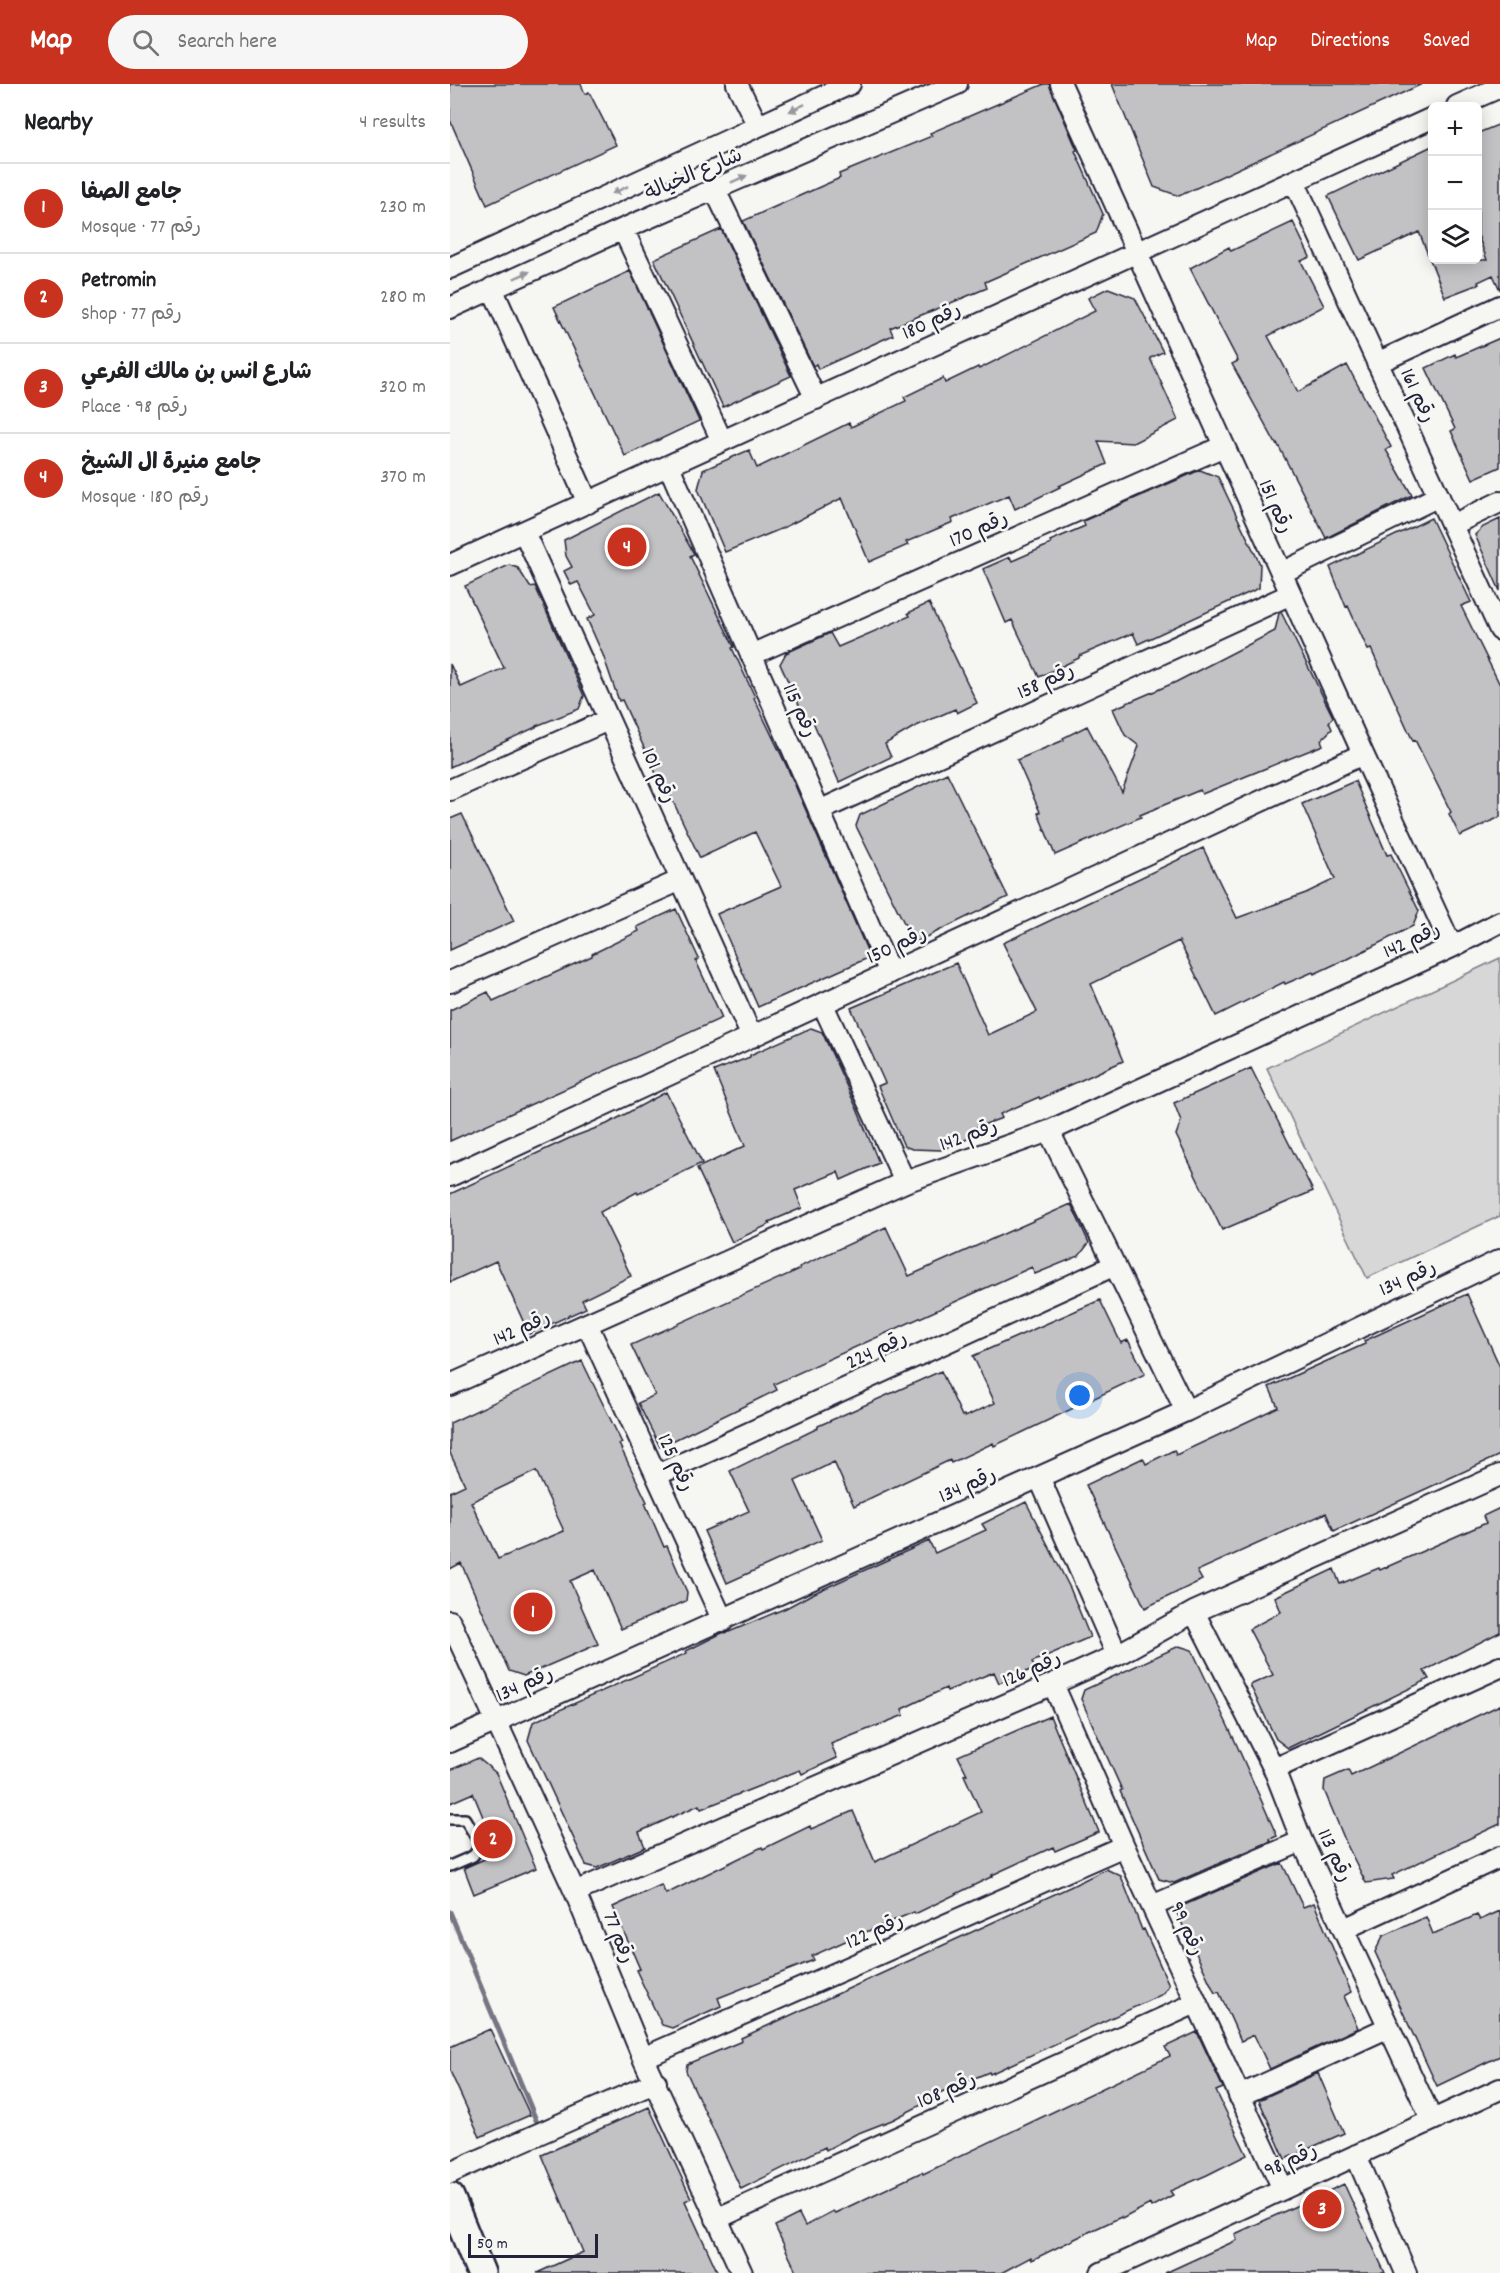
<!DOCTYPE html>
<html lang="en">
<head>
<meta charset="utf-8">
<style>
  :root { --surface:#fff; --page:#f6f6f6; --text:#202124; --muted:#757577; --line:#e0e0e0; --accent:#c8321e }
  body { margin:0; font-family:Dekko,"Playpen Sans Arabic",sans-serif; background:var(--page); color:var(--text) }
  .controls { position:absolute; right:18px; top:18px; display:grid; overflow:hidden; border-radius:9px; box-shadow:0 3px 15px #0003 }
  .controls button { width:54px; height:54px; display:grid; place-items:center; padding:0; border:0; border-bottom:2px solid var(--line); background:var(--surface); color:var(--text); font:30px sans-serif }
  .scale { position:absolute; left:18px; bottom:15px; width:130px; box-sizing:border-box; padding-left:6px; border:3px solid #22223b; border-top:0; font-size:16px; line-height:21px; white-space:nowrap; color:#22223b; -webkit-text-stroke:4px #f6f6f2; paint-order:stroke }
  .you { position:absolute; left:630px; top:1312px; width:21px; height:21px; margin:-15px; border:4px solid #fff; border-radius:50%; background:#1a73e8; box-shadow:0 0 0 9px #1a73e833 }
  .badge { display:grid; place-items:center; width:39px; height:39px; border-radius:50%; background:var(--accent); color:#fff; font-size:20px; font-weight:700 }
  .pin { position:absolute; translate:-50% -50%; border:3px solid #fff; box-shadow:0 2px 6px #0006 }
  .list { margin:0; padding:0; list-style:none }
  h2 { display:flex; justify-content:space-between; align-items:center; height:78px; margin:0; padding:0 24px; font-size:26px }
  h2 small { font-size:20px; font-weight:400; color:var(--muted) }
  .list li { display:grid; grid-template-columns:39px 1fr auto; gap:18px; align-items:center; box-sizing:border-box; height:90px; padding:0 24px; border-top:2px solid var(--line) }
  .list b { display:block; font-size:22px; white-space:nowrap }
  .list p { margin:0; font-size:20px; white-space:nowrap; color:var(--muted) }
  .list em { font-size:20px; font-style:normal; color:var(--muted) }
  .icon { flex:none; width:33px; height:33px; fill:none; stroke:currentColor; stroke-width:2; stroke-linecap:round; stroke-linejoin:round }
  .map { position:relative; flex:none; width:1050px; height:2189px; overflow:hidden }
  header { display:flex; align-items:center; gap:36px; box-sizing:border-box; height:84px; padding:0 30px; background:var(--accent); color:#fff }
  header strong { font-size:28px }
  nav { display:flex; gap:33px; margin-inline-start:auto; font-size:21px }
  .search { width:420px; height:54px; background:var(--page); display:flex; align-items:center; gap:15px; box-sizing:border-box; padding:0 21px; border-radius:33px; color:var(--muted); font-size:22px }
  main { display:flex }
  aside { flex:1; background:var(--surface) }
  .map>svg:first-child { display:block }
  .green { fill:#d7d7d7; stroke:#7c7c89; stroke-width:1.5 }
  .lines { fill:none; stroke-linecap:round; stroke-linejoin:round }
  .stream { stroke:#757583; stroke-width:5 }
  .building { fill:#c2c2c4; stroke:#22223b; stroke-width:1.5; fill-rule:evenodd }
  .lane-casing { stroke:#22223b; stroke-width:14 }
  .street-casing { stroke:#22223b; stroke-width:24 }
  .secondary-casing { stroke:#22223b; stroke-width:32 }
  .lane { stroke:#f6f6f2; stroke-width:9 }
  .street { stroke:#f6f6f2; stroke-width:20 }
  .secondary { stroke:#f6f6f2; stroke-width:27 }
  .oneway { fill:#9797a0 }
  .labels { text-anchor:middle; stroke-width:5; stroke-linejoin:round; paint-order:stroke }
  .street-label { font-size:21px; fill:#22223b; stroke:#f6f6f2 }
</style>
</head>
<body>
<header>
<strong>Map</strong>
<div class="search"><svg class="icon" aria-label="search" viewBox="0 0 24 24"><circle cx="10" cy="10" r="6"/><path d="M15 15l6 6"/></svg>Search here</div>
<nav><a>Map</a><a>Directions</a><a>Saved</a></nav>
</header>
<main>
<aside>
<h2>Nearby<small>4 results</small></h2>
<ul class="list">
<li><span class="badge">1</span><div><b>جامع الصفا</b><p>Mosque · رقم 77</p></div><em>230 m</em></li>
<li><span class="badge">2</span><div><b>Petromin</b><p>Shop · رقم 77</p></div><em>280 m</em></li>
<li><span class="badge">3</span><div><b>شارع انس بن مالك الفرعي</b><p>Place · رقم 98</p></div><em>320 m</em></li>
<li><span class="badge">4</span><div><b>جامع منيرة ال الشيخ</b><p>Mosque · رقم 180</p></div><em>370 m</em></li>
</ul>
</aside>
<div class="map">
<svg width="1050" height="2189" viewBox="0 0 1050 2189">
  <rect width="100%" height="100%" fill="#f6f6f2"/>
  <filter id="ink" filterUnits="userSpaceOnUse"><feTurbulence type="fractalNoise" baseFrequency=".0167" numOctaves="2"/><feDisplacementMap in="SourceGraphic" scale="12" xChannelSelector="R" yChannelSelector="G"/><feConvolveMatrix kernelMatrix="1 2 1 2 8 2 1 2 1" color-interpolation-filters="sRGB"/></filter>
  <g filter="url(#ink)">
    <path class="green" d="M1050 874V1132L917 1194 817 984Z"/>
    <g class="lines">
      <path class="stream" d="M0 1828 86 2036"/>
    </g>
    <path class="building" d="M0 0H131L135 10 139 8 166 61 37 121 0 36Z
      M594 0H599L627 66 625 67 653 130 646 149 535 198 537 204 440 244 443 251 368 285 366 280 363 282 293 137 390 94 389 90 482 52 480 49Z
      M662 0H972L729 112 704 103Z
      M1050 40V206L1043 191 1028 198 1029 200 995 213 969 148 909 176 878 112 982 62V176H1037L1028 151V49Z
      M843 138 860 173 851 177 874 222 818 252 848 308 897 281 941 363 936 366 962 411 876 454 827 359 826 360 782 280 788 277 740 184 779 163 781 167Z
      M271 145 341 292 273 323 204 175Z
      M180 187 249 337 175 372 104 223Z
      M658 204 685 214 713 268 700 274 728 336 683 359 648 357 657 380 609 402 610 403 565 425 559 411 502 435 503 438 456 458 458 461 419 478 392 414 333 444 275 468 248 405 253 386 299 366 307 384 399 339 401 343 456 317 454 313 493 294 495 299 528 283 529 285 645 227 638 214Z
      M1050 254V383L1023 395 1001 347 1005 345 976 284 1005 270 1006 273Z
      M750 386 768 393 810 480 809 504 688 560 683 549 629 572V574L589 593 562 536 556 539 533 485 560 473 562 477 601 460 600 457 635 442 633 437Z
      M209 408 244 470 240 472 284 563 282 564 305 613 304 614 337 683 420 873 308 923 267 830 331 802 305 748 250 774 219 709 216 711 172 616 169 617 153 571 137 535 145 531 128 498 121 501 114 487 122 483 116 472 114 456Z
      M981 434 1021 518 1011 522 1050 601V733L1010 752 999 730 1001 728 965 656 963 657 921 565 918 566 898 522 896 523 880 483Z
      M1050 435V507L1025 451 1033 443Z
      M59 481 68 484 80 503 85 502 134 612 129 625 86 642V643L0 683V580L11 603 54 584 15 502Z
      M479 519 527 619 507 629 505 625 464 643 435 660 441 673 389 698 361 633 356 636 330 580 336 569 380 549 388 563 460 532 458 529Z
      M831 528 883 633 879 638 882 645 871 656 873 661 752 710 750 706 690 731 691 733 605 771 588 729 590 728 567 676 614 656 613 654 637 642 672 708 689 662 675 651 663 625 726 598 825 547 829 529Z
      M497 689 558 813 464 859 406 742 410 731Z
      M905 697 937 771 941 770 969 827 963 842 894 877V876L864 890 863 888 835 900 834 898 766 932 729 857 641 900 673 977 590 1015 589 1013 550 1030 552 1034 519 1046 522 1053 491 1066 462 1065 454 1062 428 1002 435 999 401 924 506 879 538 951 587 928 553 859 753 764 787 834 856 809 885 795 852 720Z
      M12 730 64 837 0 866V735Z
      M226 825 249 875 246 877 272 934 0 1057V926L38 908 43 917 142 872V870L189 847 187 843Z
      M361 944 372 948 407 1025 429 1079 391 1096 388 1088 345 1106 352 1124 319 1138 320 1140 282 1158 247 1084 295 1062 264 987 300 973V971Z
      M801 984 863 1107 772 1146 726 1051 731 1037 724 1019Z
      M216 1008 252 1079 188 1110 187 1108 150 1128 181 1192 132 1216 136 1224 79 1250 46 1177 0 1198V1110L120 1054 157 1040Z
      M621 1120 639 1159 629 1172 585 1190 582 1183 324 1300 327 1306 210 1363 188 1319 205 1311 181 1261 350 1185 349 1183 436 1143 459 1192Z
      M1017 1210 1050 1283V1371L884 1447 876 1429 747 1487 752 1496 695 1524 636 1401 693 1374 696 1380 724 1366 726 1371 805 1334 828 1323 819 1303 915 1260 914 1257Z
      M650 1216 671 1259 678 1256 695 1290 544 1362 543 1359 501 1379 500 1376 404 1422 384 1378 345 1397 372 1456 277 1499 254 1447 299 1427 280 1387 368 1344V1342L491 1287 512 1332 514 1331 515 1333 545 1319 523 1272Z
      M132 1277 172 1359 169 1360 197 1418 195 1419 214 1463 217 1462 237 1508 236 1517 171 1545 145 1486 120 1497 148 1560 74 1592 59 1587 11 1479 0 1485V1408L15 1401 0 1369V1339ZM86 1387 114 1447 48 1475 21 1418Z
      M576 1418 620 1504 640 1553 582 1578 585 1584 549 1599 544 1588 497 1607 496 1604 452 1625 454 1631 381 1660 387 1674 352 1690 350 1686 251 1725 249 1721 189 1748 195 1763 147 1784 136 1781 78 1656 83 1638 237 1569 236 1567 272 1549 279 1548 336 1524 362 1510 479 1457 485 1469 536 1446 532 1440Z
      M1050 1424V1548L974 1587 979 1595 838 1664 826 1655 800 1601 823 1591 799 1545 831 1528 825 1513 884 1485 890 1500 929 1484 930 1486 1036 1439 1033 1432Z
      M729 1562 742 1566 785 1657 827 1752 820 1755 821 1757 724 1799 709 1795 670 1707 672 1706 631 1615 634 1606Z
      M1050 1621V1740L942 1791 944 1795 916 1799 897 1761 874 1706 875 1696 898 1686 901 1692Z
      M600 1632 649 1748 605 1767 603 1763 542 1791 543 1792 465 1830 464 1828 411 1850 362 1872 364 1876 268 1914 271 1922 222 1944 212 1941 186 1886 190 1885 163 1823 211 1801 216 1810 312 1763 313 1765 360 1742 361 1745 403 1727 425 1778 531 1728 514 1691 517 1690 508 1672Z
      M28 1674 46 1689 86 1784 24 1810 14 1784 48 1769 23 1709 0 1719V1686Z
      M832 1779 853 1823 864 1819 901 1908 894 1912 908 1944 820 1985 804 1951 791 1957 769 1908 765 1909 725 1825Z
      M656 1785 671 1792 692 1846 694 1845 719 1901 713 1910 540 1990 539 1988 482 2012 483 2015 442 2036 406 2050 376 2066 375 2063 291 2105 236 1987 237 1980 292 1957 291 1954 620 1803Z
      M1050 1827V1972L987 2002 925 1868 933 1852 976 1833 983 1850 1027 1831 1030 1836Z
      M40 1945 80 2031 30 2053 0 1987V1963Z
      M747 1948 773 2004 766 2007 797 2071 757 2091 720 2107 723 2111 701 2123 700 2120 672 2135 671 2133 641 2147 582 2176 581 2173 551 2189H347L325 2142 349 2130 355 2142 383 2127 385 2129 472 2088 473 2090 720 1972 715 1963Z
      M868 1989 894 2049 835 2075 809 2016Z
      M199 2023 241 2114 235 2117 268 2189H87L133 2168 92 2071Z
      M894 2100 935 2189H715L787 2156 785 2150Z"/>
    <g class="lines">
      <defs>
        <path id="lane" d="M0 1735H15L28 1757 29 1764 23 1772 0 1782"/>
        <path id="street" d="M287 0 308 42
          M611 0 913 670 1002 863
          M1007 22 1050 3
          M844 97 1050 546
          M265 106 366 315
          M173 145 272 357
          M0 184 400 0
          M42 204 138 419
          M0 224 173 145 507 0
          M927 279 1050 222
          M219 382 440 889
          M1002 441 1050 418
          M74 448 302 953
          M0 481 982 34
          M831 489 989 412
          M301 571 774 362
          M0 706 158 636
          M369 727 841 510
          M0 898 231 796
          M373 921 455 1098
          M599 1047 736 1327
          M0 1092 913 670
          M137 1240 273 1537
          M0 1301 455 1098 599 1047 1002 863 1050 838
          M207 1391 665 1181
          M589 1393 667 1571
          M744 1528 824 1685 852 1757 982 2036
          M0 1537 125 1808 193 1974 292 2189
          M603 1600 674 1762 833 2105
          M0 1658 736 1327 1050 1176
          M824 1685 1050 1583
          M125 1808 603 1600 667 1571 744 1528 1050 1391
          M702 1822 852 1757
          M894 1845 1050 1773
          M193 1974 674 1762
          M789 2012 939 1943
          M906 2071 956 2189
          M0 2089 206 1998
          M266 2135 746 1919
          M651 2189 1050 2005"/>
        <path id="secondary" d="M0 2113 31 2189"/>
      </defs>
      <use href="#lane" class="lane-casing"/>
      <use href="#street" class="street-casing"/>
      <use href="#secondary" class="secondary-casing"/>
      <use href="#lane" class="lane"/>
      <use href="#street" class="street"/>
      <use href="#secondary" class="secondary"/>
    </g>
    <defs><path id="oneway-solid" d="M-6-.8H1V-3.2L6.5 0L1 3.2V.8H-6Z" transform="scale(1.5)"/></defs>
    <g class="oneway">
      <use href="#oneway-solid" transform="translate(347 24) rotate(155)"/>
      <use href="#oneway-solid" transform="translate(289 95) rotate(-24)"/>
      <use href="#oneway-solid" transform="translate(170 106) rotate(155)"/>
      <use href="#oneway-solid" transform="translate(72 191) rotate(-24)"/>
    </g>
  </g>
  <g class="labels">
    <g class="street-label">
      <text transform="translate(243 89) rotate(-23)" y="7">شارع الخيالة</text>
      <text transform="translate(481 236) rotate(-25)" y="7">رقم 180</text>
      <text transform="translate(969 311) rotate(65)" y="7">رقم 161</text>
      <text transform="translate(827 422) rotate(66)" y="7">رقم 151</text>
      <text transform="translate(528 444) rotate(-24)" y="7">رقم 170</text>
      <text transform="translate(595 596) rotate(-25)" y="7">رقم 158</text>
      <text transform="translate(351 626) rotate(66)" y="7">رقم 115</text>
      <text transform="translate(210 691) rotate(66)" y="7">رقم 101</text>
      <text transform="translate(961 855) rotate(-25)" y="7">رقم 142</text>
      <text transform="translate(446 860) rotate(-25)" y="7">رقم 150</text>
      <text transform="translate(518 1050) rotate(-20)" y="7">رقم 142</text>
      <text transform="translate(957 1193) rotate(-25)" y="7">رقم 134</text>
      <text transform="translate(71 1243) rotate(-24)" y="7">رقم 142</text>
      <text transform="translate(426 1265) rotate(-25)" y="7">رقم 224</text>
      <text transform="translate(227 1378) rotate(65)" y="7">رقم 125</text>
      <text transform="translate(517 1400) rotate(-24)" y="7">رقم 134</text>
      <text transform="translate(581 1584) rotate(-24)" y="7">رقم 126</text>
      <text transform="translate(74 1599) rotate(-24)" y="7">رقم 134</text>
      <text transform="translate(886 1771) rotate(65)" y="7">رقم 113</text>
      <text transform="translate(738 1844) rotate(66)" y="7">رقم 99</text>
      <text transform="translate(424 1846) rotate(-24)" y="7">رقم 122</text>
      <text transform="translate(170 1853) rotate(68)" y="7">رقم 77</text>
      <text transform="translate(496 2005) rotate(-24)" y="7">رقم 108</text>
      <text transform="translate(840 2075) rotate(-25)" y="7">رقم 98</text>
    </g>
  </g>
</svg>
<div class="controls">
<button>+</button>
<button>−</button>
<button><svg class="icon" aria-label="layers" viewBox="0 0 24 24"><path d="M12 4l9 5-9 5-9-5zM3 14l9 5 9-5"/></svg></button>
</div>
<div class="scale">50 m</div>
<div class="you"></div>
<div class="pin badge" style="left:83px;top:1528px">1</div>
<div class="pin badge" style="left:43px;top:1755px">2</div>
<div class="pin badge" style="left:872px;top:2125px">3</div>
<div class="pin badge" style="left:177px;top:463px">4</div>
</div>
</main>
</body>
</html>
